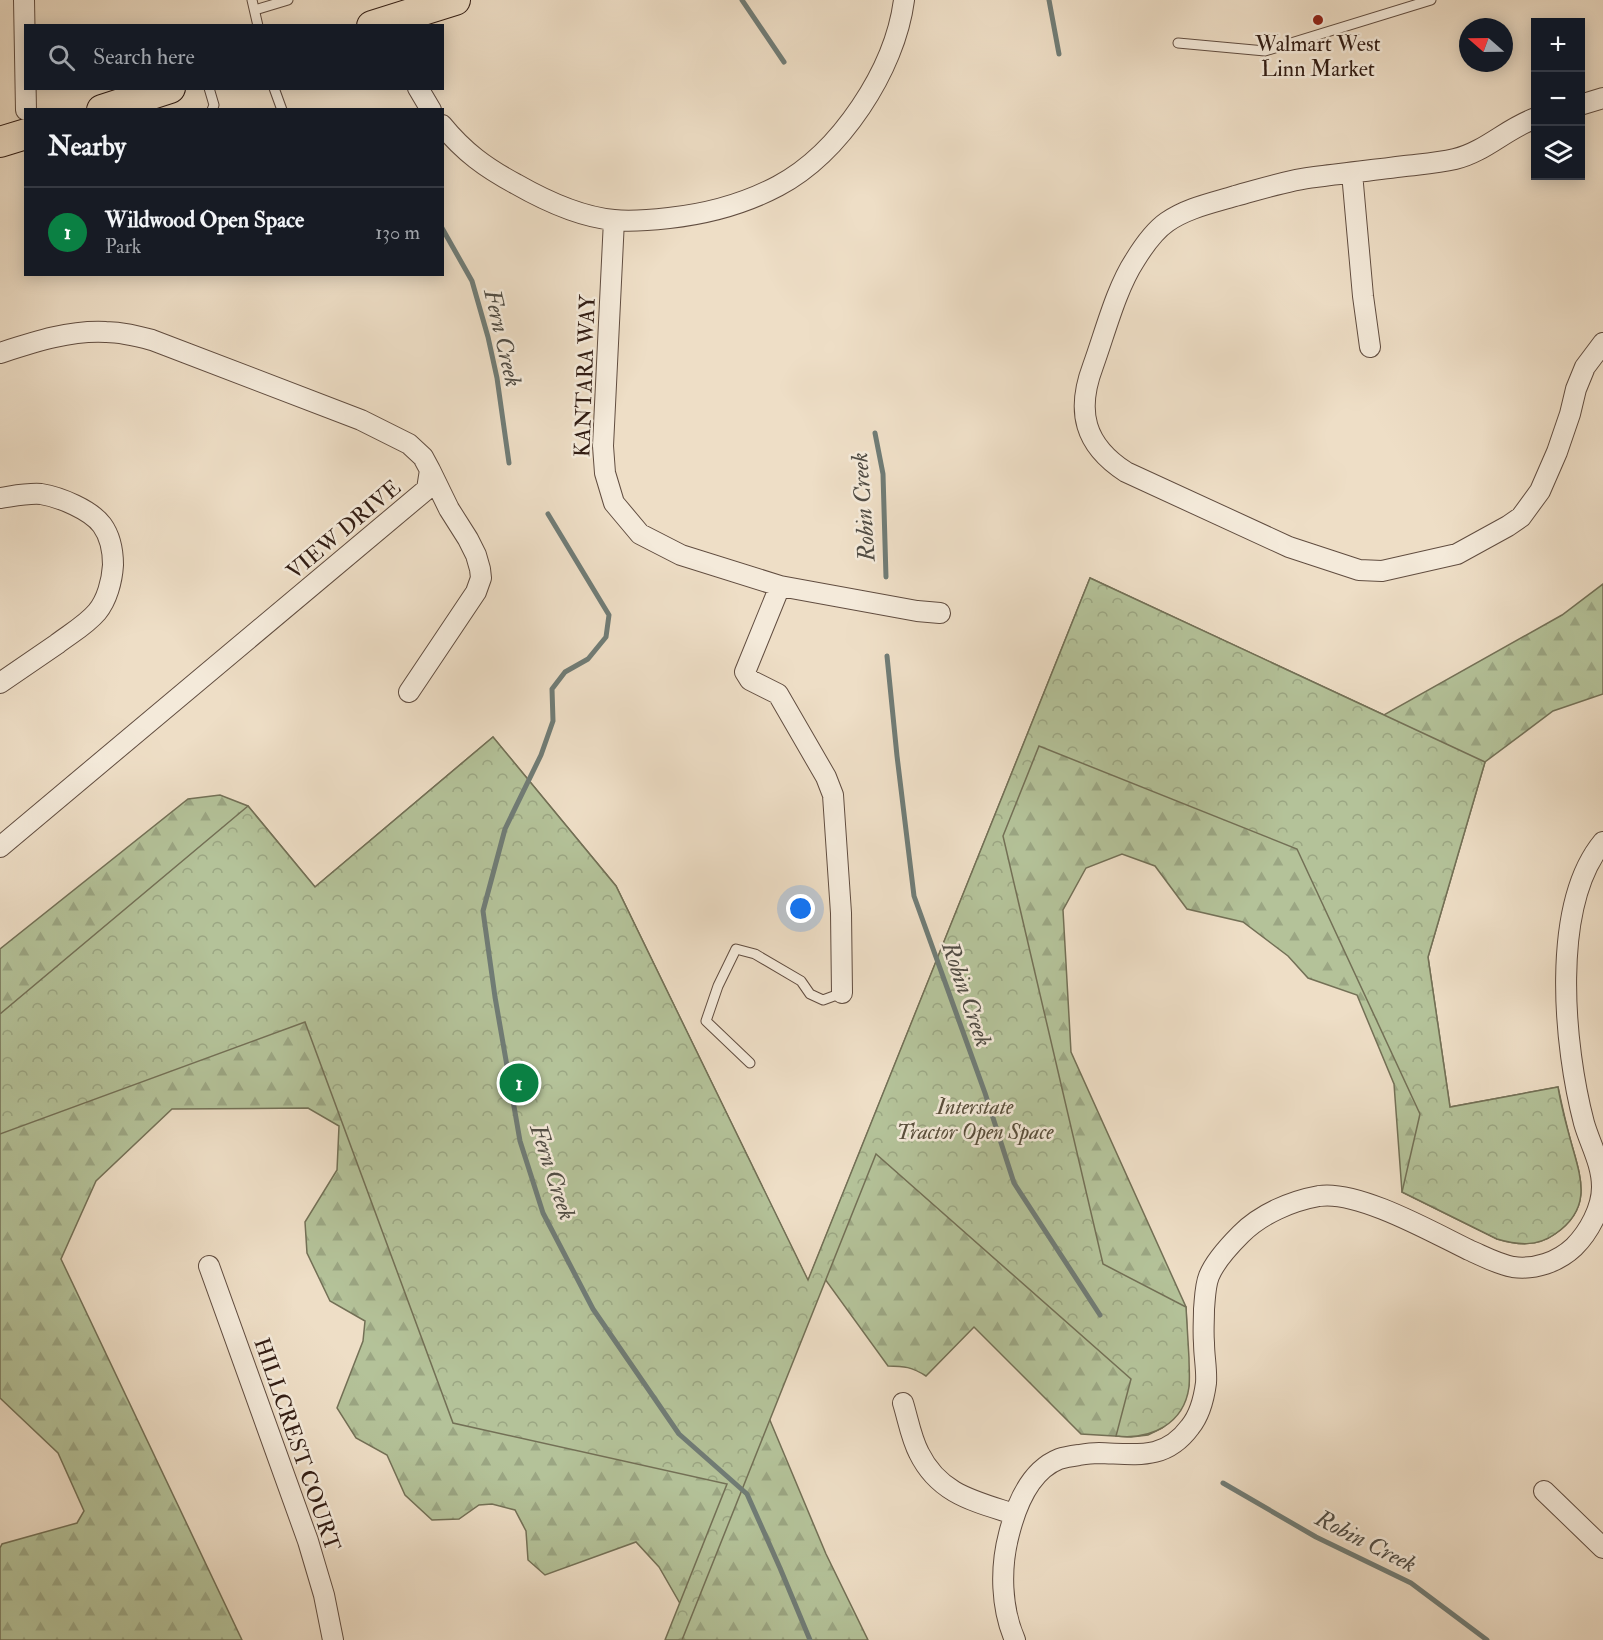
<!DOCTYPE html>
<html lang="en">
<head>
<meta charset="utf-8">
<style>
  :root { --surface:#171b24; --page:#20242c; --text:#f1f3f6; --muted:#9ea1a6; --line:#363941; --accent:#0b8043 }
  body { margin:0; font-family:"IM FELL Double Pica",serif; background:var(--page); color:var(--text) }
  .controls { position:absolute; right:18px; top:18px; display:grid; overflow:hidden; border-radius:0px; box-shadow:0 3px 15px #0003 }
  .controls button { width:54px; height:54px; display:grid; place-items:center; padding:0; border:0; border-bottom:2px solid var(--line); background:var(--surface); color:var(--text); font:30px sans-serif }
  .compass { position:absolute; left:1459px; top:18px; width:54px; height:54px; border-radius:50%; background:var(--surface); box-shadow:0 3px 15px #0003; rotate:290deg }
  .you { position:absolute; left:801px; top:909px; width:21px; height:21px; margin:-15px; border:4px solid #fff; border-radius:50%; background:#1a73e8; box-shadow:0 0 0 9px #1a73e833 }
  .badge { display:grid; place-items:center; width:39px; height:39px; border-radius:50%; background:var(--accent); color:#fff; font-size:20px; font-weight:700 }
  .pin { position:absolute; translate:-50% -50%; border:3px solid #fff; box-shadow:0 2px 6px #0006 }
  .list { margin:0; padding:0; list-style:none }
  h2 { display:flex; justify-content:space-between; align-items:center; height:78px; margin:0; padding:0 24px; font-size:26px }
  h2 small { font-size:20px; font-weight:400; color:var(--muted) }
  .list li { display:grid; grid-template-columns:39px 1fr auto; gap:18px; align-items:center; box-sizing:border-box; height:90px; padding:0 24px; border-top:2px solid var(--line) }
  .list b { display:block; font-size:22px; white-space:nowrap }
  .list p { margin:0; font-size:20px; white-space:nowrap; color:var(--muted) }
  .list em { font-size:20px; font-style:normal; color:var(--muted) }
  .icon { flex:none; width:33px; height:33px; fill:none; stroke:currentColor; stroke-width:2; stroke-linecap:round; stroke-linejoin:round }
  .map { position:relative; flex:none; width:1603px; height:1640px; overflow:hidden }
  .search { position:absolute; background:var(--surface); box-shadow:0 3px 15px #0003; left:24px; top:24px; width:420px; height:66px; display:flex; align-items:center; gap:15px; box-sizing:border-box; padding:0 21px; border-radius:0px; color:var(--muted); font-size:22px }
  .panel { position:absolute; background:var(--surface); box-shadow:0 3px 15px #0003; left:24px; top:108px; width:420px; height:168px; border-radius:0px }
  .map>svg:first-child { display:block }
  .forest { fill:url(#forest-firs); stroke:#737056; stroke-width:1.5 }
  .park { fill:url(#park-crowns); stroke:#737056; stroke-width:1.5 }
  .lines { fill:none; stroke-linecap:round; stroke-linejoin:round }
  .stream { stroke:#707c76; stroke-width:5 }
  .lane-casing { stroke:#614d40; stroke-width:11 }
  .street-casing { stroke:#614d40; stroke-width:22 }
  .primary-casing { stroke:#321d14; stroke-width:32 }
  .lane { stroke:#f4eada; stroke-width:9 }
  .street { stroke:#f4eada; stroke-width:20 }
  .primary { stroke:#eedec6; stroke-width:30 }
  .poi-dot { fill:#8f2418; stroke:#f4eada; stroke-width:2 }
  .labels { text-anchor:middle; stroke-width:5; stroke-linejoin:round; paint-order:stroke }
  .poi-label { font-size:22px; fill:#321d14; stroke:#f4eada }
  .street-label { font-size:22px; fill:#321d14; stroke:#f4eada }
  .park-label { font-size:22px; font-style:italic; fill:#594f3c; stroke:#f4eada }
  .water-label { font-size:24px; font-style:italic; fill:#514d45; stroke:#f4eada }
</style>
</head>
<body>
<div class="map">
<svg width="1603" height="1640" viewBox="0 0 1603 1640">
  <defs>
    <pattern id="forest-firs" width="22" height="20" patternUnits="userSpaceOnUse" patternTransform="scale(1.5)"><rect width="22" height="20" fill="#b4c299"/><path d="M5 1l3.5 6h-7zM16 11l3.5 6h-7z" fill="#9ba683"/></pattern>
    <pattern id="park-crowns" width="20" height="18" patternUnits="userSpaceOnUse" patternTransform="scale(1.5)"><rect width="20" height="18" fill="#b4c299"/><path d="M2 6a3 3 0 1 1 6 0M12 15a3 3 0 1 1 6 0" fill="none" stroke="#9ba683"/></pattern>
  </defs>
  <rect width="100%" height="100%" fill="#eedec6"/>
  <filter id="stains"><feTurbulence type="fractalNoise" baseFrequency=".00333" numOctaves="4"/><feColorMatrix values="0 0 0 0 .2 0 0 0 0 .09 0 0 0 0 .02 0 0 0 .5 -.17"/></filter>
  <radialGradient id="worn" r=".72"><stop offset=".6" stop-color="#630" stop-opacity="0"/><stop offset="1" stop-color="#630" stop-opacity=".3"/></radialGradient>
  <path class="forest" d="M1090 578 1384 715 1562 615 1603 584V694L1553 711 1485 762 1428 957 1450 1107 1558 1087C1562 1106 1566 1124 1571 1142 1581 1178 1593 1208 1555 1234 1537 1247 1517 1245 1497 1239L1402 1192 1394 1084 1357 995 1308 978 1288 956 1243 922 1187 909 1155 866 1122 854 1086 868 1063 910 1071 1052 1186 1307 1189 1385 1182 1407 1175 1417 1162 1428 1148 1435 1131 1437 1081 1434 974 1327 926 1376C912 1367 904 1366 888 1366L825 1279 781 1353 769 1418 826 1554 868 1640H667L682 1607 659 1567 636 1542 545 1575 528 1560 526 1531 515 1510 492 1504 479 1505 459 1519 432 1520 405 1495 387 1455 356 1438 337 1408 363 1341 365 1321 330 1301 307 1253 305 1222 337 1170 339 1126 308 1108 172 1109 96 1181 61 1259 242 1640H0V1548L2 1544 77 1523 84 1511 58 1453 0 1398V949L188 799 220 795 248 806 315 887 493 737 616 886 808 1281Z"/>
  <path class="park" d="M1090 578 1485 762 1428 957 1450 1107 1558 1087C1561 1106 1566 1124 1571 1142 1581 1178 1593 1208 1555 1234 1537 1247 1517 1245 1497 1239L1402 1192 1420 1114 1297 849 1039 746 1003 836 1103 1264 1186 1307C1187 1324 1188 1341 1189 1358 1189 1368 1190 1377 1189 1387 1184 1424 1151 1440 1116 1436L1131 1379 876 1154 682 1640H665L727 1484 453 1423 305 1022 0 1134V1014L248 806 315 887 493 737 616 886 808 1280Z"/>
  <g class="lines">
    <path class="stream" d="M742 0 784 62
      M1049 0 1059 54
      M442 228 472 281 488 337 497 378 509 463
      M875 433 883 474 886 577
      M548 514 609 615 606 637 588 659 565 672 552 689 553 721 541 755 505 829 483 911 495 997 520 1141 543 1213 593 1309 679 1434 747 1494 780 1568 810 1640
      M887 656 897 756 914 896 985 1093 1014 1183 1100 1315
      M1223 1483 1316 1537 1411 1583 1487 1640"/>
    <defs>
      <path id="lane" d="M252 0 258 26
        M255 10 288 0
        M1178 43 1265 51 1431 0
        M209 88 214 105 212 110
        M274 88 282 110
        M750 1063 706 1021 718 986 736 949 755 954 801 981 810 994 823 1000 842 993"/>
      <path id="street" d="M24 0 26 110
        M418 88 431 110
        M1580 105 1603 98
        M1536 118C1507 128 1485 152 1455 159 1438 163 1422 164 1405 166 1375 170 1345 173 1315 177 1288 180 1261 189 1235 196 1212 203 1187 208 1167 222 1154 231 1143 247 1135 260 1116 289 1105 333 1093 366 1076 411 1084 445 1126 472L1289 547 1359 570 1382 571 1457 554 1508 526 1521 517 1540 491 1557 452 1570 414 1576 389 1585 367 1603 343
        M442 125C464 152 486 168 516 184 544 200 581 217 614 220 632 222 651 220 669 218 706 214 744 204 778 186 840 153 895 70 904 0
        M1352 173 1363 296 1370 347
        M614 220 603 446 605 473 614 503 640 534 681 555 780 586 917 611 940 613
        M0 353C34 342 70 330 106 332 122 332 137 336 152 340L361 420 409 444 423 457 430 470 427 489 0 847
        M0 498C14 496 27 493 41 494 60 497 91 510 102 525 110 536 113 552 113 565 112 581 107 600 97 612 86 625 70 634 57 644 38 657 19 670 0 683
        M780 586 745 672 750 680 778 694 826 777 833 795 841 913 842 993
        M409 692 476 592 481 578 480 569 476 555 468 539 449 509 430 470
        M209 1266 308 1541 324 1595 333 1640
        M903 1403C908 1419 911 1438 919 1453 939 1494 974 1501 1014 1514
        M1544 1491 1603 1548
        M1015 1640C1001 1608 1000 1568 1009 1534 1016 1506 1029 1471 1059 1459 1065 1457 1072 1456 1079 1455 1085 1454 1092 1453 1099 1453 1136 1454 1165 1461 1190 1427 1199 1416 1204 1398 1206 1383 1207 1370 1204 1356 1204 1343 1203 1332 1204 1321 1204 1309 1205 1299 1205 1286 1209 1276 1215 1261 1230 1245 1241 1234 1261 1214 1291 1201 1319 1196 1358 1190 1432 1232 1469 1250 1483 1256 1497 1264 1513 1267 1535 1270 1558 1262 1574 1247 1589 1232 1602 1208 1602 1187 1602 1164 1590 1144 1584 1123 1564 1047 1550 906 1603 842"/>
      <path id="primary" d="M372 26 455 0
        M102 110 170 88
        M0 142 26 134"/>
    </defs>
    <use href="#lane" class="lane-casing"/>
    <use href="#street" class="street-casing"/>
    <use href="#primary" class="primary-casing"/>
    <use href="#lane" class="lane"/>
    <use href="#street" class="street"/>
    <use href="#primary" class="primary"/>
  </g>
  <circle class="poi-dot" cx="1318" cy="20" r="6"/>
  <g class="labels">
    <g class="poi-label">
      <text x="1318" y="51">Walmart West<tspan x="1318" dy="25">Linn Market</tspan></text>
    </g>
    <g class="street-label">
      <text transform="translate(584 376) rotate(-88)" y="8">KANTARA WAY</text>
      <text transform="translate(343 529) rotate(-40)" y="8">VIEW DRIVE</text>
      <text transform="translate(298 1444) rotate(71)" y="8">HILLCREST COURT</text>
    </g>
    <g class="park-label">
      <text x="975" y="1114">Interstate<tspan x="975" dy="25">Tractor Open Space</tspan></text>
    </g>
    <g class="water-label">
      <text transform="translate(503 338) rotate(77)" y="8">Fern Creek</text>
      <text transform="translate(863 507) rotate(-94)" y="8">Robin Creek</text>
      <text transform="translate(967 994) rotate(71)" y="8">Robin Creek</text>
      <text transform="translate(553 1172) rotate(72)" y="8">Fern Creek</text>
      <text transform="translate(1366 1541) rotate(27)" y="8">Robin Creek</text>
    </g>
  </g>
  <rect width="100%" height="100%" filter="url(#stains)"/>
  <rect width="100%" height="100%" fill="url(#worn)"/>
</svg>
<div class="controls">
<button>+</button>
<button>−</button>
<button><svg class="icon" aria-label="layers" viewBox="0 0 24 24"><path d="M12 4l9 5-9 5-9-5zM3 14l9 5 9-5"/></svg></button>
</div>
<svg class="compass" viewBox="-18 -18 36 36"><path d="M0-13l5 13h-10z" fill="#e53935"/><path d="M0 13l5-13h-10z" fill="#9ea1a6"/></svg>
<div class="you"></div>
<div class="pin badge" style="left:519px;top:1083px">1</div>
<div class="search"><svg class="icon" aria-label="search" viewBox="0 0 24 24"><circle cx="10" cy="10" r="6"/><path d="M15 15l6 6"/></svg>Search here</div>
<section class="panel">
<h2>Nearby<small></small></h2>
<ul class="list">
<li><span class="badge">1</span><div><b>Wildwood Open Space</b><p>Park</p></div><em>130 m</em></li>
</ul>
</section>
</div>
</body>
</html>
